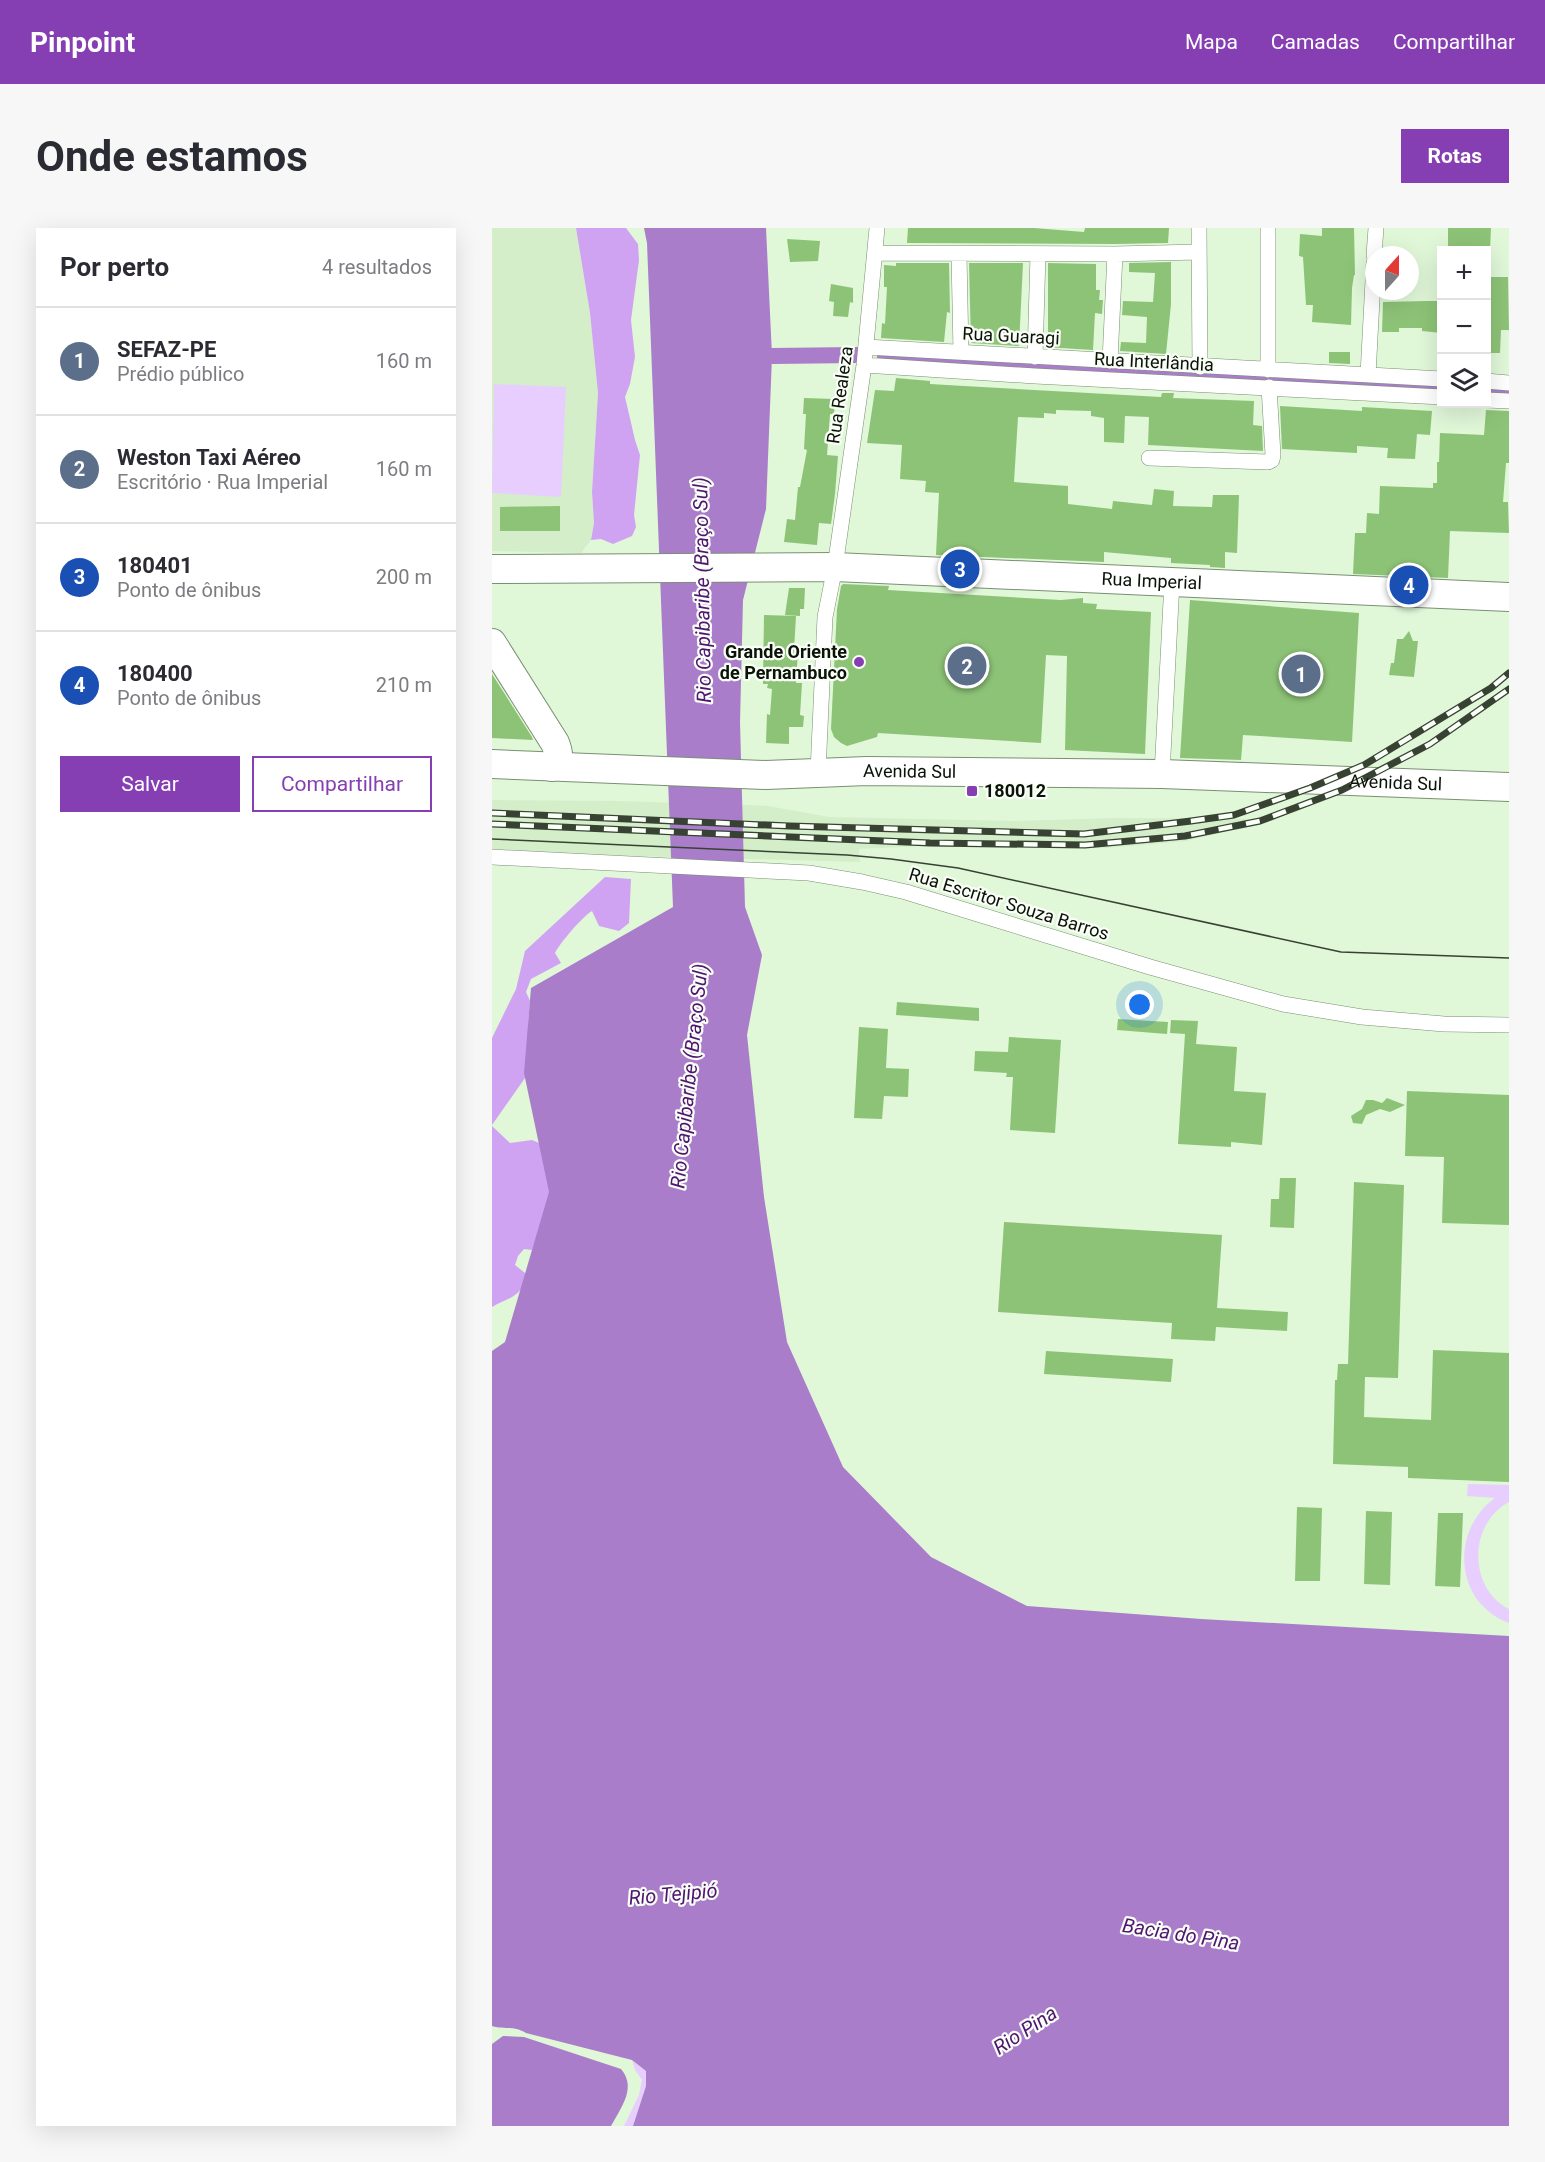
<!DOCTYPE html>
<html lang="pt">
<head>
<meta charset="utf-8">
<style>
  :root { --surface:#fff; --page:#f7f7f7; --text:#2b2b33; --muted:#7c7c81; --line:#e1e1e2; --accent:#863fb2 }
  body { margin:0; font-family:Roboto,sans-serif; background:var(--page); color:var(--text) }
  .controls { position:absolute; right:18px; top:18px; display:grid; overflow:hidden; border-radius:0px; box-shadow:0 6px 24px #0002 }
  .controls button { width:54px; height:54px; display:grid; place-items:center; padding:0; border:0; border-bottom:2px solid var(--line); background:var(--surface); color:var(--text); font:30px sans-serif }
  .compass { position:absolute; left:873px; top:18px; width:54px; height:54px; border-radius:50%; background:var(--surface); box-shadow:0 6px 24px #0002; rotate:21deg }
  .you { position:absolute; left:648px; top:777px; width:21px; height:21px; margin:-15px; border:4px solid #fff; border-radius:50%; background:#1a73e8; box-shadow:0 0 0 9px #1a73e833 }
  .badge { display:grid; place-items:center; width:39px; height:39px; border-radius:50%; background:var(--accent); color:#fff; font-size:20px; font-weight:700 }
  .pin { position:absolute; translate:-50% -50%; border:3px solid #fff; box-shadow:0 2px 6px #0006 }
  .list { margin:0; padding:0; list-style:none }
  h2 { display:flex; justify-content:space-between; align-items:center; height:78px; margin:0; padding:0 24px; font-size:26px }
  h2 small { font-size:20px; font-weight:400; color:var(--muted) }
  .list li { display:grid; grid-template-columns:39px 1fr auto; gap:18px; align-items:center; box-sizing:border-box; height:108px; padding:0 24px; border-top:2px solid var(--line) }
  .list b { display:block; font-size:22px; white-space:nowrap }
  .list p { margin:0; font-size:20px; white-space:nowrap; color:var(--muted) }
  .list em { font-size:20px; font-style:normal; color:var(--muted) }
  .actions { display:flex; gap:12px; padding:18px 24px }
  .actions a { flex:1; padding:14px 0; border:2px solid var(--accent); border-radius:0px; text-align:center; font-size:21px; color:var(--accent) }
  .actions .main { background:var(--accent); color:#fff }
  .icon { flex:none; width:33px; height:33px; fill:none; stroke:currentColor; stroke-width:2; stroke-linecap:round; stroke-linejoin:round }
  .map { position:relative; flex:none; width:1017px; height:1898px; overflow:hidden; border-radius:0px }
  header { display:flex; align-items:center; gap:36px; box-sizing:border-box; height:84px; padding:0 30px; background:var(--accent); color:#fff }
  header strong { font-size:28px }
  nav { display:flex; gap:33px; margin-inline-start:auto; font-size:21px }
  .intro { display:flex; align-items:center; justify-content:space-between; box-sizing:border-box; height:144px; padding:0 36px }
  h1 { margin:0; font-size:42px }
  .button { padding:15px 27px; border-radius:0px; background:var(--accent); color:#fff; font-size:21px; font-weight:700 }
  main { display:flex; gap:36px; padding:0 36px }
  aside { flex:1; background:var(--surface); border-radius:0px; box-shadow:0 6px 24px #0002 }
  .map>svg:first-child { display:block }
  .built { fill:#d3eec9 }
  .green { fill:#e8cefe }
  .forest { fill:#d0a3f2 }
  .water { fill:#a97dca }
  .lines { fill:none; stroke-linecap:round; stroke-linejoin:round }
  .canal { stroke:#a97dca; stroke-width:16 }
  .building { fill:#8dc377 }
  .street-casing { stroke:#7a8f73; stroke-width:16 }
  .highway-casing { stroke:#7a8f73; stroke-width:30 }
  .street { stroke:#fff; stroke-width:15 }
  .highway { stroke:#fff; stroke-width:28 }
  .tram { stroke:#374233; stroke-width:1.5 }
  .rail-casing { stroke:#374233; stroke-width:7 }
  .rail { stroke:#f9fef7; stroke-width:4.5; stroke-dasharray:14; stroke-linecap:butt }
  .poi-dot { fill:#863fb2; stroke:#f9fef7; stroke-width:2 }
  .labels { text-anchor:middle; stroke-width:4.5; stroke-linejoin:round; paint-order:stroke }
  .street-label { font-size:18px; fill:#0b1208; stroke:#f9fef7 }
  .poi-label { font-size:18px; font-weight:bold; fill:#0b1208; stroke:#f9fef7; text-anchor:end }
  .water-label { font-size:20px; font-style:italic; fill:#501571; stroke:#f9fef7 }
</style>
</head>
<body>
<header>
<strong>Pinpoint</strong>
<nav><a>Mapa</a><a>Camadas</a><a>Compartilhar</a></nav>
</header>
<div class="intro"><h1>Onde estamos</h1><a class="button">Rotas</a></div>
<main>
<aside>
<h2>Por perto<small>4 resultados</small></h2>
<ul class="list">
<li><span class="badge" style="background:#5c6f8a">1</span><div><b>SEFAZ-PE</b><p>Prédio público</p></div><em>160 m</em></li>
<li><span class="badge" style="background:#5c6f8a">2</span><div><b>Weston Taxi Aéreo</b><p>Escritório · Rua Imperial</p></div><em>160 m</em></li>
<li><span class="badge" style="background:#1a4fb4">3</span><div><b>180401</b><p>Ponto de ônibus</p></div><em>200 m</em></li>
<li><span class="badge" style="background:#1a4fb4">4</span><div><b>180400</b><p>Ponto de ônibus</p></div><em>210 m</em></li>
</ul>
<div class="actions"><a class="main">Salvar</a><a>Compartilhar</a></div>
</aside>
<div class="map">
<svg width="1017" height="1898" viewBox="0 0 1017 1898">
  <rect width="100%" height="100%" fill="#e0f7d8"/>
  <path class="built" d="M0 0H84L98 85 106 165 100 264 102 295 99 312 89 325 0 323Z
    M0 572 128 573 276 578 337 589 521 593 622 590 786 591 694 613 614 620 450 617 367 621 368 634 107 627 0 621Z"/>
  <path class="green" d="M2 156 74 159 69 269 0 265Z
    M976 1256 1017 1257V1274C976 1296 976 1360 1017 1381V1395C962 1375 958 1302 1003 1270L975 1268Z
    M140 1832 154 1843V1858L141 1898H132L147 1867 150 1852 143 1842Z"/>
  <path class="forest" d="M84 0H134L146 16 147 32 139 92 143 129 138 156 133 169 143 212 148 227 142 287 144 299 140 308 121 316 109 311 99 312 102 295 100 264 106 165 98 85Z
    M113 649 139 651 137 695 127 703 107 698 100 683C90 689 68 715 63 725L69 735 39 751 34 764 38 773 36 797 43 846 33 850 0 897V810L24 761 33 723Z
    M0 898 18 915 40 912 47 915 69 950 40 1022 32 1021 26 1028 23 1037 33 1045C33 1068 18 1069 0 1079Z"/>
  <path class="water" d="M152 0H274L280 128 274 281 251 372 248 494 253 679 270 727 255 807 272 969 295 1114 351 1239 439 1329 535 1378 709 1391 1017 1408V1898H141L154 1858V1843L140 1832 34 1805C21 1797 14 1802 0 1798V1123L13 1114 57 964 32 845 39 760 181 679 155 15Z
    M11 1808 32 1809 129 1841C145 1860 129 1879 119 1898H0V1816Z"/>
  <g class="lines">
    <path class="canal" d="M280 128 365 127
      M393 129 950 159
      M994 161 1017 163"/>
  </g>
  <path class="building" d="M416 0H542L592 4 593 0H677L676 15 623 16 415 15Z
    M830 0H862L863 47H862L860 60 859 97 820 94 821 77H814L811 29 807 28 808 6 830 8Z
    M956 0H999L998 22H956Z
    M295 11 328 13 326 33 298 34Z
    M679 34V76L674 126 628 123 629 114 654 115 655 89 630 87 631 73 661 74 663 45 637 44V35Z
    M404 35H457L458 85 455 84 452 114 389 110 390 95 393 96 395 59H392V37L404 38Z
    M477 35H531L527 118 479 115Z
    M556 35 604 36V62H608L607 72H611L610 86 603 85 601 122 553 119V106H556Z
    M994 49H1016L1017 102H1009L1008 125H994Z
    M339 56 361 60V75L358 74 356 89 341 88 342 74 337 73Z
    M935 73H950V105L930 103V100H907V104H890L891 74Z
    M837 124H858V136L837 135Z
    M404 150 438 153V156L472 158 669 169 670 165H682L681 170 762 173 761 197 770 198 771 223 656 217 657 189 633 188 632 215 612 214V190L599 188V183L564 182V186L552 185V190L526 189 522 254 576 258V276L620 281 621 273 660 277 662 261 682 263 681 278 720 279 721 267H747L745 325 733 324V340L718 339V337L679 335V330L612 324V334L444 327 447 265 433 264 434 253 408 251 410 217 375 215 383 162 402 163Z
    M312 170 343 171 342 186H338L335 227 346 228 343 266 339 296 327 295 325 317 292 314 295 291 303 292 306 259H308L315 222 312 221 314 186H311Z
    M788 178 870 183V179L940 183 938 207 925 206 923 231 895 230 896 220 865 218V225L790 221Z
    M994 182 1017 183V235H1014L1011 274H1016L1017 305 958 303 956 350 861 346 863 305H874L875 285 887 286 888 258 941 260V255H945V234H947L948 205 992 207Z
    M68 278V303H8V279Z
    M351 356 397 358 396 362 569 372 591 370V375L605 376 604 381 659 384 653 526 573 522 575 428 554 427 549 515 386 505 385 509 355 518 349 515 342 509 339 501 345 381 349 358Z
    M297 360H313L312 381H308V388L293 387Z
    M698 372 867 385 860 514 751 507 749 532 688 530Z
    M272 387 304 388 302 422 306 423 304 455H310L308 487 312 488 311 499H297V516L274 515 275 486 278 487 280 461 275 460 276 456H271Z
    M917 403 921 413H926L922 449 897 447 899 435H902L905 411H911Z
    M0 446 40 509 41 512 0 510Z
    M405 774 487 780V793L404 787Z
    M626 791 676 794 675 806 625 802Z
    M679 792 706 793 704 816 745 819 742 863 774 865 770 917 739 914V919L686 916 693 806 678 805Z
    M367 799 396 801 394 840 417 841 416 869 392 868 390 891 362 890Z
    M517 809 569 812 563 905 518 902 521 849H514L515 845 482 843 483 823 516 824Z
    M915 863 1017 867V997L950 995 952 929 913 928Z
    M895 870 913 877 898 884 888 881 874 887 870 896 861 895 859 888 870 881 874 872H881L890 875Z
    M788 950H804L802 1000 778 999 779 971H787Z
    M862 954 912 957 906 1150 873 1149 872 1189 939 1192 941 1122 1017 1125V1254L916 1250V1239L841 1236 843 1152H845L846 1136H856Z
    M512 994 730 1007 725 1080 796 1084 795 1103 724 1099 723 1113 679 1111 680 1095 506 1084Z
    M554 1123 681 1131 679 1154 552 1146Z
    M805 1279 830 1280 828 1353H803Z
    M874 1283 900 1284 898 1357 872 1356Z
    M946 1285H971L968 1359 943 1358Z"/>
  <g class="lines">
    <defs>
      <path id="street" d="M707 0 708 139
        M383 25 623 26 707 24
        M467 27 469 124
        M882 27 884 0
        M374 119 950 151
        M543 129 546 26
        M618 133 623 26
        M372 137 543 148 950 169
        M776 142V0
        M876 147 882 34
        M994 153 1017 155
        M994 172 1017 173
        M657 230 776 234 780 232 781 227 777 159
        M326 544 333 389 343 339 372 137 385 0
        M670 546 680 354
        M0 629 317 645 370 654 414 664 658 739 791 776 870 789 952 796 1017 797"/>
      <g id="highway">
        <path id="s1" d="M0 341 343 339 1017 369"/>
        <path d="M0 415 63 515C67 525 68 530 60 539"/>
        <path id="s2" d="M0 536 274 547 375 543 670 546 1017 559"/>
      </g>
    </defs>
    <use href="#street" class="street-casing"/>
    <use href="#highway" class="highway-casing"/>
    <use href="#street" class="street"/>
    <use href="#highway" class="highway"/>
    <path class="tram" d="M0 611 355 627 399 631 466 640 849 724 1017 730"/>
    <defs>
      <path id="rail" d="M0 585 297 598 592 606 699 593 742 587 818 560 872 537 999 460 1017 445
        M0 596 438 615 593 617 693 608 768 593 850 562 938 516 1017 461"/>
    </defs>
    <use href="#rail" class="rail-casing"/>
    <use href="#rail" class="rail"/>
  </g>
  <g class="poi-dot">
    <circle cx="367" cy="434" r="6"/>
    <rect x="474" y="557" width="12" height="12" rx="3"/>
  </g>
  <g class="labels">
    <g class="street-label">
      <text transform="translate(519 108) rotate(3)" y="6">Rua Guaragi</text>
      <text transform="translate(662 134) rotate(3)" y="6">Rua Interlândia</text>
      <text transform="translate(348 167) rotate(-82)" y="6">Rua Realeza</text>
      <text dy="6" stroke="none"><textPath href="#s1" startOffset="660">Rua Imperial</textPath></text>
      <text dy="6" stroke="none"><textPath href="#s2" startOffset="418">Avenida Sul</textPath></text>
      <text dy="6" stroke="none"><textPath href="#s2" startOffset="904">Avenida Sul</textPath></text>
      <text transform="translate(517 676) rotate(17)" y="6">Rua Escritor Souza Barros</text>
    </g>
    <g class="poi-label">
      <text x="355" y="430">Grande Oriente<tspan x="355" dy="21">de Pernambuco</tspan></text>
      <text x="492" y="569" text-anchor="start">180012</text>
    </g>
    <g class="water-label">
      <text transform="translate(210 362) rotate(-91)" y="7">Rio Capibaribe (Braço Sul)</text>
      <text transform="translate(197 848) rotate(-84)" y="7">Rio Capibaribe (Braço Sul)</text>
      <text transform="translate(181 1666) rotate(-5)" y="7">Rio Tejipió</text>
      <text transform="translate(689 1706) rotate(9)" y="7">Bacia do Pina</text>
      <text transform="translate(533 1802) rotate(-33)" y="7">Rio Pina</text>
    </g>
  </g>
</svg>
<div class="controls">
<button>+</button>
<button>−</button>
<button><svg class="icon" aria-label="layers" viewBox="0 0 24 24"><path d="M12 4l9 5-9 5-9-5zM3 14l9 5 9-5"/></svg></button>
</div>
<svg class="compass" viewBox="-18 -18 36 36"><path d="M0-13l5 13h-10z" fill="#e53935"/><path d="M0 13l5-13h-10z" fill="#7c7c81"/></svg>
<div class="you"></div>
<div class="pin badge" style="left:809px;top:446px;background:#5c6f8a">1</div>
<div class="pin badge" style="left:475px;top:438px;background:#5c6f8a">2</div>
<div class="pin badge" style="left:468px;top:341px;background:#1a4fb4">3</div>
<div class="pin badge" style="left:917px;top:357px;background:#1a4fb4">4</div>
</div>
</main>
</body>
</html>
